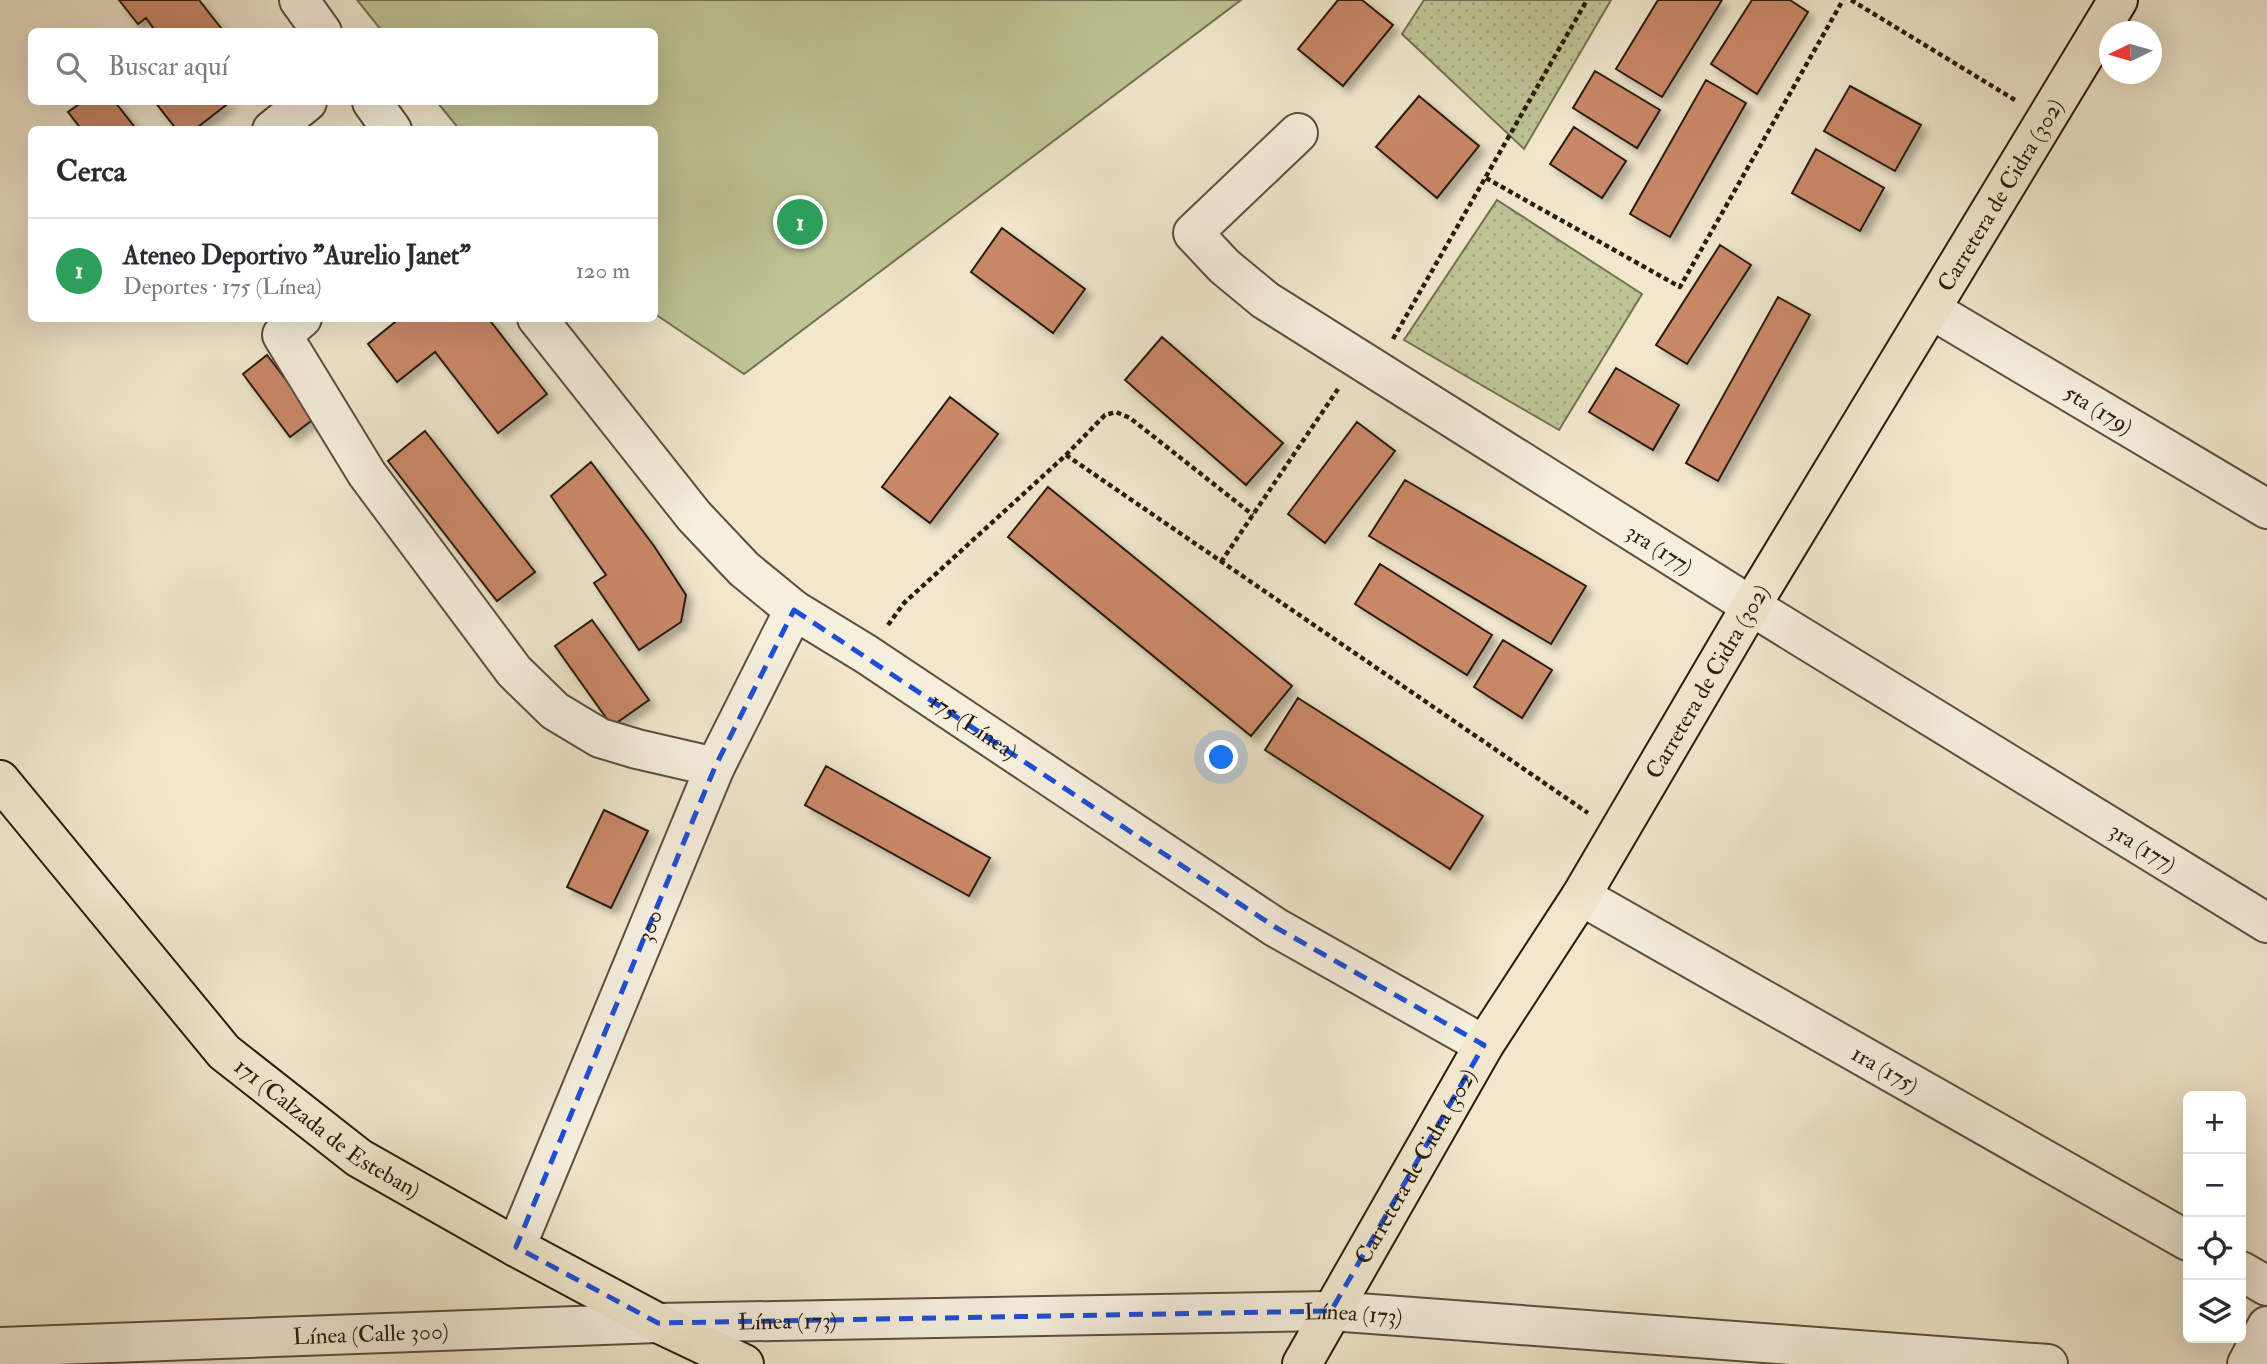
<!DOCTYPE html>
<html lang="es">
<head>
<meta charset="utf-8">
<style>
  :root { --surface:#fff; --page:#f2f2f3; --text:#2b2b33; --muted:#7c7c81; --line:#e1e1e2; --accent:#0b8043 }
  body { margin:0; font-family:"IM FELL Double Pica",serif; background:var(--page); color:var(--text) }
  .controls { position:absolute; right:21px; bottom:21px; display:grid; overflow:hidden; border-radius:10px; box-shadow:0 7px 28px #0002 }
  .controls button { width:63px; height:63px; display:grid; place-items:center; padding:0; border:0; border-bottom:2px solid var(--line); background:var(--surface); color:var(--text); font:35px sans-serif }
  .compass { position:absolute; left:2099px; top:21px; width:63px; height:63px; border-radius:50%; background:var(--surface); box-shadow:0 7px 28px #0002; rotate:265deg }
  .you { position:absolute; left:1222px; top:758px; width:24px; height:24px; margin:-18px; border:5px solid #fff; border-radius:50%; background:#1a73e8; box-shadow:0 0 0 10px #1a73e833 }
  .badge { display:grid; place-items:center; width:46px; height:46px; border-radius:50%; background:var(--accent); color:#fff; font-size:23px; font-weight:700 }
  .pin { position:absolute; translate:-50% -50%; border:4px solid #fff; box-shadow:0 2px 7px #0006 }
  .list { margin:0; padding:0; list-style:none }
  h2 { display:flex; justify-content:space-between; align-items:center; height:91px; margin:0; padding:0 28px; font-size:30px }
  h2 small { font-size:23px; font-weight:400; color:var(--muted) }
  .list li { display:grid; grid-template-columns:46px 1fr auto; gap:21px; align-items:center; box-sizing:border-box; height:105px; padding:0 28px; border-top:2px solid var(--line) }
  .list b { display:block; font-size:26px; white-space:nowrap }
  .list p { margin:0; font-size:23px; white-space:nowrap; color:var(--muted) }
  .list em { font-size:23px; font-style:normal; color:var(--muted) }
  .icon { flex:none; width:38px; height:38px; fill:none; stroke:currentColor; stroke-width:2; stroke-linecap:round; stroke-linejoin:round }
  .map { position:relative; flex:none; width:2267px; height:1364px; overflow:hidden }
  .search { position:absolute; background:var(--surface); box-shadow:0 7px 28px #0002; left:28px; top:28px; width:630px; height:77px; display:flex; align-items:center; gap:18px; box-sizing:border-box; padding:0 24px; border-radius:10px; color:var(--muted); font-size:26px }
  .panel { position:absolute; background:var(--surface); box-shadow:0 7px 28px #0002; left:28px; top:126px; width:630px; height:196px; border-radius:10px }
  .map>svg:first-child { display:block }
  .grass { fill:url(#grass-dots); stroke:#757052; stroke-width:2 }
  .pitch { fill:#bec495; stroke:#757052; stroke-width:2 }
  .building { fill:#c98868; stroke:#2c1b0f; stroke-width:2; filter:url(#shadow) }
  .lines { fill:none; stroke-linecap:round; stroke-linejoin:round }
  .minor-casing { stroke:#5d4e3e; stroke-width:42 }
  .major-casing { stroke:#2c1b0f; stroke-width:42 }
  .path { stroke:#2c1b0f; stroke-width:4.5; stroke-dasharray:5 3.5; stroke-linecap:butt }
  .minor { stroke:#f5efde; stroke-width:38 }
  .major { stroke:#f0e7cd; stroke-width:38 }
  .marked { fill:none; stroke:#1d4ed8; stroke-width:5; stroke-dasharray:14 9; stroke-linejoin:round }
  .labels { text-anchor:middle; stroke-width:7; stroke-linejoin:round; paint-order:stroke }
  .street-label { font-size:23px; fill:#2c1b0f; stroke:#f5efde }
</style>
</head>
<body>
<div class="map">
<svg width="2267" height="1364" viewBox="0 0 2267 1364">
  <defs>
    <pattern id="grass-dots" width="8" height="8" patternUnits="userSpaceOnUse" patternTransform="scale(1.75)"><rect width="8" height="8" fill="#bec495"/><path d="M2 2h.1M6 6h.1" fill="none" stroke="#a3a87f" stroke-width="1.8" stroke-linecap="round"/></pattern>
    <filter id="shadow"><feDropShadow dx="6" dy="6" stdDeviation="3.5" flood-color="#0004"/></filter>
  </defs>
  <rect width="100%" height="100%" fill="#f0e7cd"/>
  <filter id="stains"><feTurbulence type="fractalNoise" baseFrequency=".00286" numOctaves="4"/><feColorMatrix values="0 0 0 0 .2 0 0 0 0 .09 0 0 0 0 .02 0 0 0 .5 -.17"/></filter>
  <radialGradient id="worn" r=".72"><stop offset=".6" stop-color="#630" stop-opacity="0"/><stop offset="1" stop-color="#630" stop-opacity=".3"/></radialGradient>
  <path class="grass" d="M1424 0H1611L1524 149 1402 34Z
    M1497 200 1642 294 1559 430 1404 340Z"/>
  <path class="pitch" d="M357 0H1241L744 374 655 314 654 130 459 129 437 102H654V32L382 31Z"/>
  <path class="building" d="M119 0H199L224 32H156L146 18 138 24Z
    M1338 0H1362L1393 25 1343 86 1298 49Z
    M1658 0H1722L1662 97 1616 69Z
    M1752 0H1790L1808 12 1757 94 1711 64Z
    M1595 71 1660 110 1637 148 1573 108Z
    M1706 80 1746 103 1670 237 1630 214Z
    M1850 86 1921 125 1895 171 1824 131Z
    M1419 96 1479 146 1437 198 1376 147Z
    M82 102H115L137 130H82L68 112Z
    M155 102H230L194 130H177Z
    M1574 127 1626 161 1602 198 1550 164Z
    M1816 149 1884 188 1860 231 1792 193Z
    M1002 228 1085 289 1053 333 971 272Z
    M1720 245 1751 265 1687 364 1656 345Z
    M1778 297 1810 315 1718 481 1686 463Z
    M400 318H488L547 394 498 433 435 352 397 382 368 344Z
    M1162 337 1283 443 1246 485 1125 380Z
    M267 355 315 418 290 437 243 374Z
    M1616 368 1679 405 1653 450 1589 412Z
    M950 397 998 434 930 523 882 487Z
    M1357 422 1395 451 1325 543 1288 514Z
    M425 431 535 572 497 601 388 461Z
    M591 462 654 546 686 595 681 622 639 650 594 583 606 575 551 496Z
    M1405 480 1586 586 1551 644 1369 536Z
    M1048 487 1292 686 1251 736 1008 537Z
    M1380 564 1492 635 1467 675 1355 604Z
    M592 620 649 700 612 726 555 646Z
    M1503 640 1552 670 1522 718 1474 687Z
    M1298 698 1483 816 1450 869 1265 750Z
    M826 766 990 858 969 896 805 805Z
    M604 810 648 831 611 908 567 887Z"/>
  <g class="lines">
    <defs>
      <g id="minor">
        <path d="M299 0 322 32"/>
        <path d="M372 102 392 130"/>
        <path d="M272 130 307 102"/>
        <path id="s1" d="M1298 133 1193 233 1224 266 1265 300 1751 606 2267 923"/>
        <path id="s2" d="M1932 310 2267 509"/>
        <path d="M302 318 282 335 367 474 514 671 555 711 600 738 637 749 715 767"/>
        <path id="s3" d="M537 318 694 516 744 569 794 610 866 654 1275 927 1484 1045"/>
        <path id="s4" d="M1581 896 2188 1241"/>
        <path id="s5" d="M516 1247 715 767 794 610"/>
        <path d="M2241 1271 2267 1286"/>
        <path id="s6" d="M0 1347 658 1323 1331 1311 2048 1364"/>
        <path d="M2247 1364 2267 1326"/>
      </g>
      <g id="major">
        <path id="s7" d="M0 780 224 1052 359 1158 516 1247 658 1323 744 1364"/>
        <path id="s8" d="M1302 1364 1484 1045 1581 896 1751 606 2118 0"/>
      </g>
    </defs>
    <use href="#minor" class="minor-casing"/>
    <use href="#major" class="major-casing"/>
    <path class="path" d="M1851 0 2015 100
      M1486 178 1680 287 1843 0
      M1393 339 1587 0
      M1066 455 1588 813
      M1221 562 1338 389
      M888 625 904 603 1066 455 1105 415 1116 412 1130 418 1253 515"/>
    <use href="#minor" class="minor"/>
    <use href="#major" class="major"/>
  </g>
  <path class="marked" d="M794 610 1275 927 1484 1045 1331 1311 658 1323 516 1247 715 767Z"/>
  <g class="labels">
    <g class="street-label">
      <text dy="8" stroke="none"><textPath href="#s8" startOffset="1362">Carretera de Cidra (302)</textPath></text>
      <text dy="8" stroke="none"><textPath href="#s2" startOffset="194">5ta (179)</textPath></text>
      <text dy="8" stroke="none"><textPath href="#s1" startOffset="710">3ra (177)</textPath></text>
      <text dy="8" stroke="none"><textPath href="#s8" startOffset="794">Carretera de Cidra (302)</textPath></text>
      <text dy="8" stroke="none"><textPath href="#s3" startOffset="604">175 (Línea)</textPath></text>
      <text dy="8" stroke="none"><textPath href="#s1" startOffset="1278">3ra (177)</textPath></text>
      <text dy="8" stroke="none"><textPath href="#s5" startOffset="348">300</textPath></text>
      <text dy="8" stroke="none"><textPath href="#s4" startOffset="350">1ra (175)</textPath></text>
      <text dy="8" stroke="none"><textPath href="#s7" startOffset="481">171 (Calzada de Esteban)</textPath></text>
      <text dy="8" stroke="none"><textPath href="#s8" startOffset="228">Carretera de Cidra (302)</textPath></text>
      <text dy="8" stroke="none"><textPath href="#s6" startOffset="1354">Línea (173)</textPath></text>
      <text dy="8" stroke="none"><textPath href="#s6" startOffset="788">Línea (173)</textPath></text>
      <text dy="8" stroke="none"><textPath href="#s6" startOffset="371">Línea (Calle 300)</textPath></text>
    </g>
  </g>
  <rect width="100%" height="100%" filter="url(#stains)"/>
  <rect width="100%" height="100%" fill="url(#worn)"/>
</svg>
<div class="controls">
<button>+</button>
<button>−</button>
<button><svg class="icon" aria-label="locate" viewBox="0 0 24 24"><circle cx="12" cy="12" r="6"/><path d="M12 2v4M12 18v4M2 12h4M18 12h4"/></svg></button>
<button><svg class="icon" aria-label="layers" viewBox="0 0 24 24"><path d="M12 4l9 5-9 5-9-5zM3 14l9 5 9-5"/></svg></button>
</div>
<svg class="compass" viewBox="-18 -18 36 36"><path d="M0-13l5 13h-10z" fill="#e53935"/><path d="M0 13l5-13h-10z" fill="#7c7c81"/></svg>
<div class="you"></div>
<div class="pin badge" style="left:800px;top:222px;background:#2e9e5b">1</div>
<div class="search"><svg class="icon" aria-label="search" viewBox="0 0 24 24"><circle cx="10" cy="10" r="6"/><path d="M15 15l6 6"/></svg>Buscar aquí</div>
<section class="panel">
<h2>Cerca<small></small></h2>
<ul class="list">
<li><span class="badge" style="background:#2e9e5b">1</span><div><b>Ateneo Deportivo &quot;Aurelio Janet&quot;</b><p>Deportes · 175 (Línea)</p></div><em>120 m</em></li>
</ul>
</section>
</div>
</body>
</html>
